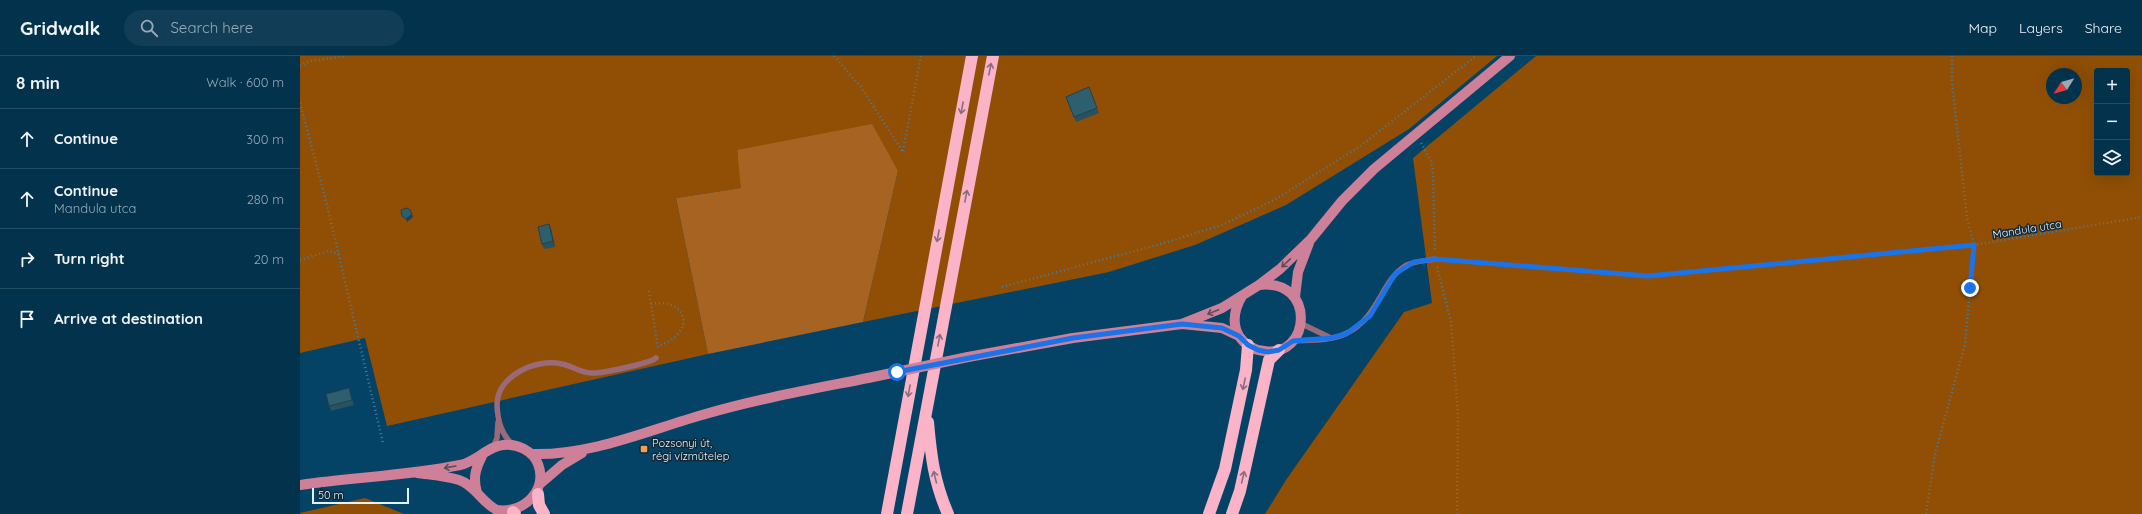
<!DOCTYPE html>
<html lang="en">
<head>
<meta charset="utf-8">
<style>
  :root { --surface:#03324c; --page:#113e56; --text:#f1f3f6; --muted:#97aab5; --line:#244d64 }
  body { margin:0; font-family:Quicksand,sans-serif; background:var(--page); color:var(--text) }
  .controls { position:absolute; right:12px; top:12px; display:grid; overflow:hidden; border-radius:4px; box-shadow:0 4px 16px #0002 }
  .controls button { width:36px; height:36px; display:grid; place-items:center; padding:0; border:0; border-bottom:1px solid var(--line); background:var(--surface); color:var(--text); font:20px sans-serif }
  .compass { position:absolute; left:1746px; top:12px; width:36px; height:36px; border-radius:50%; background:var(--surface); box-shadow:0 4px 16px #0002; rotate:233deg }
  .scale { position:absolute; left:12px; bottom:10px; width:97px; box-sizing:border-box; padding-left:4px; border:2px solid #e2f3ff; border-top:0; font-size:11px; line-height:14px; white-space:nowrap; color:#e2f3ff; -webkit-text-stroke:3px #112837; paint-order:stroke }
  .stop { position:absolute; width:12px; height:12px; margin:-9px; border:3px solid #1a73e8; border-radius:50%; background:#fff }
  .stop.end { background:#1a73e8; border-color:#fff; box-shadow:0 1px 4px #0008 }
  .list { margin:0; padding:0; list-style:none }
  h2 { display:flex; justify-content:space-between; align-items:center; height:52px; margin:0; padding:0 16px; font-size:17px }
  h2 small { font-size:13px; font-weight:400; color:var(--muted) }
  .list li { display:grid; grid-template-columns:26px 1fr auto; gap:12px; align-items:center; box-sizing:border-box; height:60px; padding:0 16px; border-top:1px solid var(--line) }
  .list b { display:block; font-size:15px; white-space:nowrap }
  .list p { margin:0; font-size:13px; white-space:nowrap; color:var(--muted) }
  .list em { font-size:13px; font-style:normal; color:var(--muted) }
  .icon { flex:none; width:22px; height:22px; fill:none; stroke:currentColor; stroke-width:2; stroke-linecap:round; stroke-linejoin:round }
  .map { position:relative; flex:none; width:1842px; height:458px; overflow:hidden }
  header { display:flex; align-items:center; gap:24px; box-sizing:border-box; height:56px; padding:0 20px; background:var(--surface); border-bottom:1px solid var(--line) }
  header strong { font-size:19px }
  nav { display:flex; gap:22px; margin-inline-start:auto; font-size:14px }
  .search { width:280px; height:36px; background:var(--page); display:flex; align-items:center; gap:10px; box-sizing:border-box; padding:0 14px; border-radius:22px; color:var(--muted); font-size:15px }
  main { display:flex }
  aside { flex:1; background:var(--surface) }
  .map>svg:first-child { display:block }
  .green { fill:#904f05; fill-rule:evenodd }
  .forest { fill:#a76321 }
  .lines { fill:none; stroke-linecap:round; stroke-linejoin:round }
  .path { stroke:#4d7d98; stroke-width:2.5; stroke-dasharray:1 3; stroke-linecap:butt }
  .lane { stroke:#9b6a79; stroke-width:5.5 }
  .secondary { stroke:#ce8098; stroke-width:10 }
  .highway { stroke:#fbb3c8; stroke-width:12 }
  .secondary-bridge { stroke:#ce8098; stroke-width:10 }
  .wall { fill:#28525f }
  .shaded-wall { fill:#20424d }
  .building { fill:#2e5f6e; stroke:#20424d }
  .oneway { stroke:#866e80 }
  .oneway2 { stroke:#5d4b5e }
  .route { stroke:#1a73e8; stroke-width:5 }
  .poi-dot { fill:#fa9f4e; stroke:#112837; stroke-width:1.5 }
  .labels { text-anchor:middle; stroke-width:3; stroke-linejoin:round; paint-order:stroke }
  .street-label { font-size:11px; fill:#e2f3ff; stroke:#112837 }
  .poi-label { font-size:11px; fill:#e2f3ff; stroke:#112837; text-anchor:start }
</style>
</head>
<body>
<header>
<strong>Gridwalk</strong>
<div class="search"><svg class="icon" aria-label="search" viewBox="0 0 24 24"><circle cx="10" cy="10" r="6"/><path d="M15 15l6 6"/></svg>Search here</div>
<nav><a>Map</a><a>Layers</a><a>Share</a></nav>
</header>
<main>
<aside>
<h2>8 min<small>Walk · 600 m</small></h2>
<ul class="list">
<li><svg class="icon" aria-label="ahead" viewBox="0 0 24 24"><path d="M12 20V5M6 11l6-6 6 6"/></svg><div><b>Continue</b></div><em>300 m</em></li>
<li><svg class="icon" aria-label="ahead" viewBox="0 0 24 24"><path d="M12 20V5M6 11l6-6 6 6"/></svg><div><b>Continue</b><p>Mandula utca</p></div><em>280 m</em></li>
<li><svg class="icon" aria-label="right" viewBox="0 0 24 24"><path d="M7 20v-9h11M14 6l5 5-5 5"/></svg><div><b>Turn right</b></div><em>20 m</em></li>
<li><svg class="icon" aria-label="arrive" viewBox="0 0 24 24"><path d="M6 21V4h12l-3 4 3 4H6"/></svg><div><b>Arrive at destination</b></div></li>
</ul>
</aside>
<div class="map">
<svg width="1842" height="458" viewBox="0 0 1842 458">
  <rect width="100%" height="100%" fill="#044365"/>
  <path class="green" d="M0 0H1197L1109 73 986 149 895 189 809 216 563 266 598 115 437 94 442 132 376 142 408 298 87 370 65 282 0 297Z
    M1236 0H1842V458H965L986 424 1104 256 1132 247 1113 102ZM1797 15H1827V117H1797ZM1752 18H1776V42H1752Z
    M65 442 104 458H0V457Z"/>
  <path class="forest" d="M572 68 598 115 563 266 408 298 376 142 441 132 437 94Z"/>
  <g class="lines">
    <path class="path" d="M534 0 561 31 603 96
      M0 10 10 5 47 0
      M0 47 27 149 83 387
      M1121 87 1131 105 1133 116 1135 196
      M603 95 621 0
      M0 204 28 195 39 198
      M1143 204 1349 220 1674 189 1842 161
      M1137 211 1151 266 1158 359 1157 458
      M702 231 864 187 922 169 974 144 1059 91 1176 0
      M349 235 358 292
      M351 248C388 241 397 278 358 290
      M1626 458 1635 398 1665 288 1674 189 1667 162 1652 27V0"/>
    <path class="lane" d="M1002 268 1031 282
      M993 285C1010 284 1032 285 1047 277 1079 261 1081 225 1105 210 1114 205 1125 205 1135 203
      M213 389C201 378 198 365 197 350 196 320 236 302 262 308 272 310 281 317 291 317 300 318 351 307 356 302
      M193 391 197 382 198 366"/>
    <path class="secondary" d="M942 240C935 252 931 266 939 280 945 289 954 294 964 295 1011 303 1017 222 959 229
      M995 241 998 216 1009 187
      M882 268 922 252 959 229 980 213 1011 183 1042 145 1074 113 1210 0
      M668 301 773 282 882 268 922 272 939 280
      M231 398C290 400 346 375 402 359 456 343 513 333 568 322
      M241 427 262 409 282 397
      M0 429C53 421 107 420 160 409 176 406 188 390 203 389 217 387 233 395 238 408 248 433 225 458 197 454 182 447 175 429 159 424 146 420 131 419 117 417
      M177 437C173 422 175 414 182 400"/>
    <path class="highway" d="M628 366C631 400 634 426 648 458
      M238 438 239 449 244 458
      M213 456 215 458
      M587 458 672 0
      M607 458 693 0
      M909 458 925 413 946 314 948 289
      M932 458 940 435 969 304 979 294"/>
    <path class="secondary-bridge" d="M568 322 668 301"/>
  </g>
  <path class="wall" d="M789 31 799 57 776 66 766 41Z
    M251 173 255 191 244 193 242 188Z
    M50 337 54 349 31 355 29 350Z"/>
  <path class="shaded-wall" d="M112 158 113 161 107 166 106 163Z
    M249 168 251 173 255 191 253 185Z"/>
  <path class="building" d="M789 31 797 52 774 61 766 41Z
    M107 152 110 154 112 158 106 163 102 160 101 154Z
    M249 168 253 185 242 188 238 171Z
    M49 332 52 344 29 350 26 338Z"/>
  <defs><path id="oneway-shaft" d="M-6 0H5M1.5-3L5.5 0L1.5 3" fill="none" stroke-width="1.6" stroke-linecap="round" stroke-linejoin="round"/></defs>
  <g class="oneway">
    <use href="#oneway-shaft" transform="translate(690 13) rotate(-79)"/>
    <use href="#oneway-shaft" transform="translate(662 52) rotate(101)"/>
    <use href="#oneway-shaft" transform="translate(666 140) rotate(-79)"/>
    <use href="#oneway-shaft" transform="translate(638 180) rotate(101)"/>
    <use href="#oneway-shaft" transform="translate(639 284) rotate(-79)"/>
    <use href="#oneway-shaft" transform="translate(944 328) rotate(102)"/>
    <use href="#oneway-shaft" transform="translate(609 335) rotate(100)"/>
    <use href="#oneway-shaft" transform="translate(635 421) rotate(-104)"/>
    <use href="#oneway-shaft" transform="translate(943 421) rotate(-77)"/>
  </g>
  <g class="oneway2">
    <use href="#oneway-shaft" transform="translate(986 207) rotate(136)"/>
    <use href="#oneway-shaft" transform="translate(913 256) rotate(158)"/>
    <use href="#oneway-shaft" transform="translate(150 411) rotate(170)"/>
  </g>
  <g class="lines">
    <path class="route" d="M597 316 773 282 882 268 922 272 939 280 948 289 958 294 968 296 979 294 993 285 1031 282 1046 278 1070 260 1095 218 1114 206 1135 203 1348 220 1674 189 1670 232"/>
  </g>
  <rect class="poi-dot" x="340" y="389" width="8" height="8" rx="2"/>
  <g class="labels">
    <g class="street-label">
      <text transform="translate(1727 173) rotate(-9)" y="4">Mandula utca</text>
    </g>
    <g class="poi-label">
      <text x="352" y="391">Pozsonyi út,<tspan x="352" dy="13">régi vízműtelep</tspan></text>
    </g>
  </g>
</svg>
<div class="controls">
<button>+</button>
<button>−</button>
<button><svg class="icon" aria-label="layers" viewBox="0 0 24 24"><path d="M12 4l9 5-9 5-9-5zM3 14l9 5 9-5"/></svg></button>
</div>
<svg class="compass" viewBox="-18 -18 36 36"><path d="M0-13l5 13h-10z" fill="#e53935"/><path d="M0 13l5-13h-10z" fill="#97aab5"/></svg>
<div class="scale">50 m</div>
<div class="stop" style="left:597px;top:316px"></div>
<div class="stop end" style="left:1670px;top:232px"></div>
</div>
</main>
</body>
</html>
